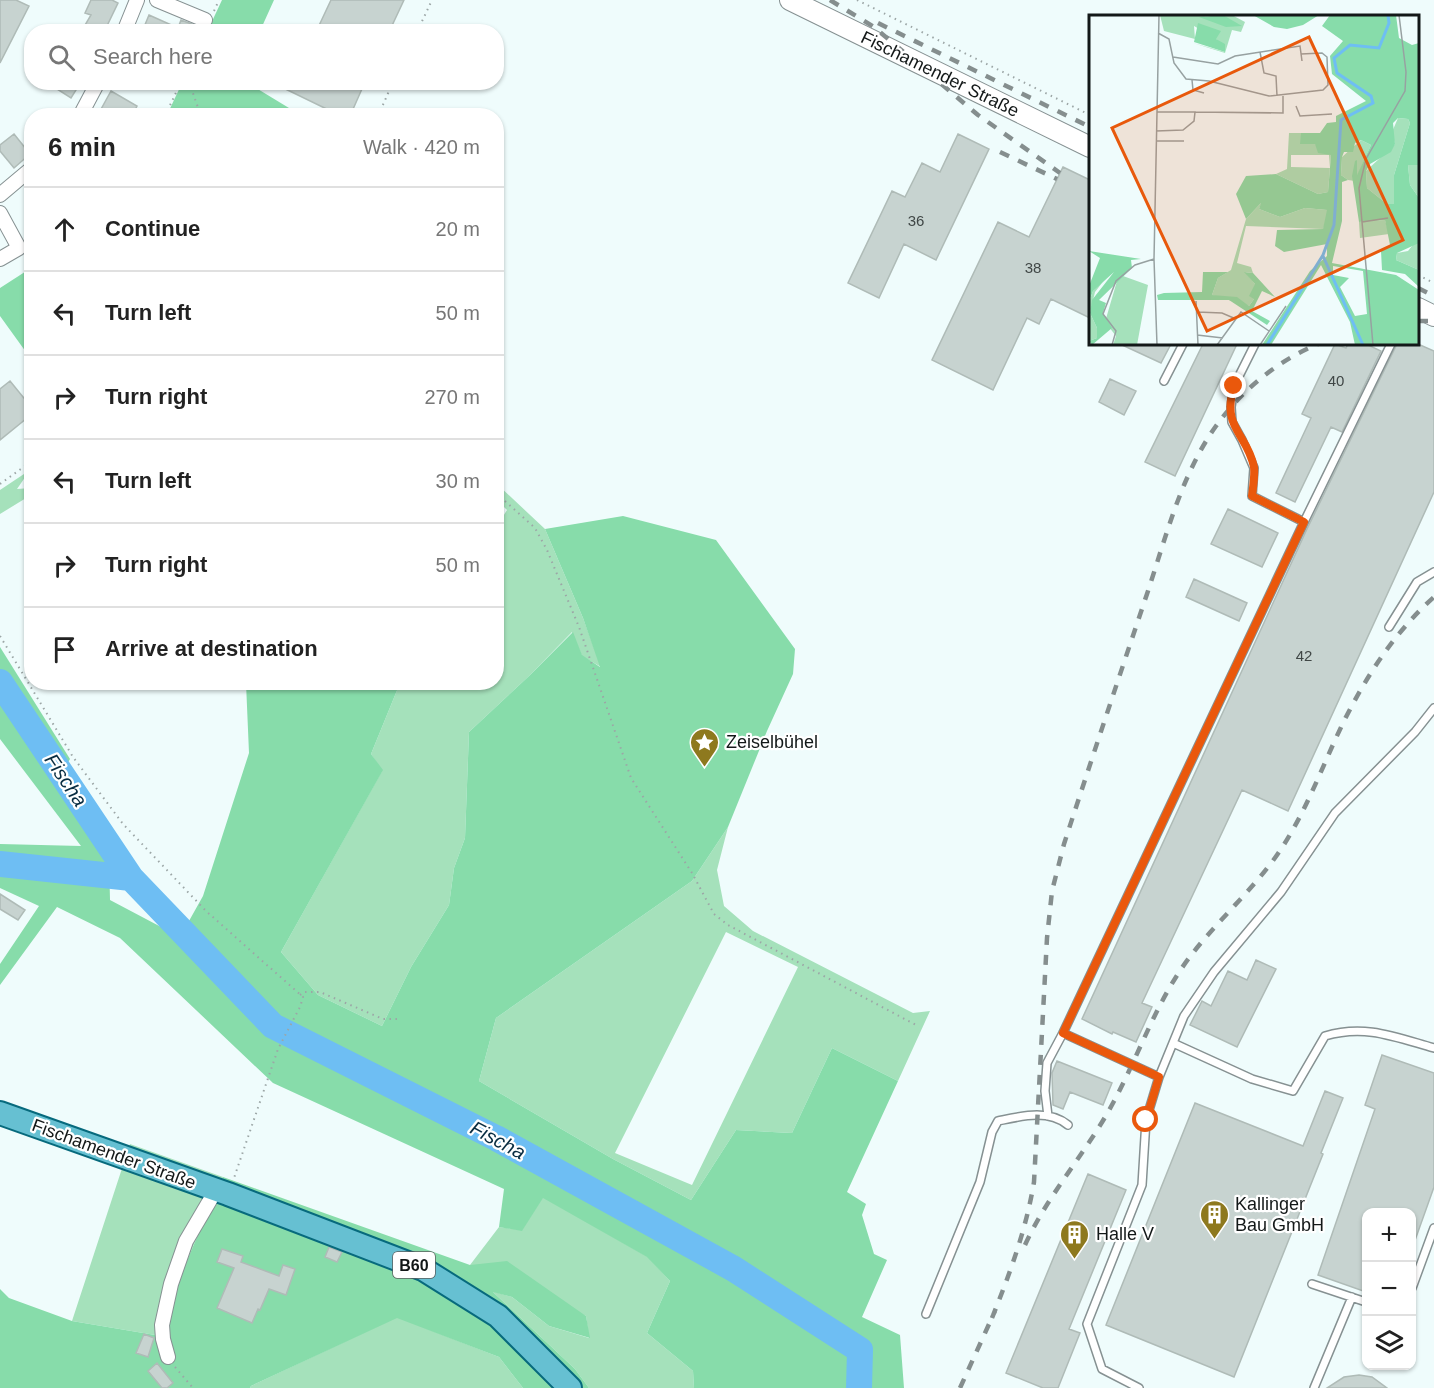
<!DOCTYPE html>
<html lang="en">
<head>
<meta charset="utf-8">
<style>
  :root { --surface:#fff; --page:#f6f6f6; --text:#222; --muted:#767676; --line:#e0e0e0 }
  body { margin:0; font-family:Helvetica,sans-serif; background:var(--page); color:var(--text) }
  .controls { position:absolute; right:18px; bottom:18px; display:grid; overflow:hidden; border-radius:12px; box-shadow:0 2px 4px #0004 }
  .controls button { width:54px; height:54px; display:grid; place-items:center; padding:0; border:0; border-bottom:2px solid var(--line); background:var(--surface); color:var(--text); font:30px sans-serif }
  .stop { position:absolute; width:18px; height:18px; margin:-14px; border:4px solid #ea580c; border-radius:50%; background:#fff }
  .stop.end { background:#ea580c; border-color:#fff; box-shadow:0 2px 6px #0008 }
  .list { margin:0; padding:0; list-style:none }
  h2 { display:flex; justify-content:space-between; align-items:center; height:78px; margin:0; padding:0 24px; font-size:26px }
  h2 small { font-size:20px; font-weight:400; color:var(--muted) }
  .list li { display:grid; grid-template-columns:39px 1fr auto; gap:18px; align-items:center; box-sizing:border-box; height:84px; padding:0 24px; border-top:2px solid var(--line) }
  .list b { display:block; font-size:22px; white-space:nowrap }
  .list em { font-size:20px; font-style:normal; color:var(--muted) }
  .icon { flex:none; width:33px; height:33px; fill:none; stroke:currentColor; stroke-width:2; stroke-linecap:round; stroke-linejoin:round }
  .map { position:relative; flex:none; width:1434px; height:1388px; overflow:hidden }
  .search { position:absolute; background:var(--surface); box-shadow:0 2px 4px #0004; left:24px; top:24px; width:480px; height:66px; display:flex; align-items:center; gap:15px; box-sizing:border-box; padding:0 21px; border-radius:24px; color:var(--muted); font-size:22px }
  .panel { position:absolute; background:var(--surface); box-shadow:0 2px 4px #0004; left:24px; top:108px; width:480px; height:582px; border-radius:24px }
  .map>svg:first-child { display:block }
  .green { fill:#a5e1bb; fill-rule:evenodd }
  .forest { fill:#87dcaa }
  .lines { fill:none; stroke-linecap:round; stroke-linejoin:round }
  .river { stroke:#6ebef3; stroke-width:26 }
  .building { fill:#c7d3d0; stroke:#afbbb7; stroke-width:1.5 }
  .service-casing { stroke:#869192; stroke-width:10 }
  .minor-casing { stroke:#869192; stroke-width:16 }
  .secondary-casing { stroke:#869192; stroke-width:22 }
  .primary-casing { stroke:#076a7d; stroke-width:26 }
  .path { stroke:#9ca6a6; stroke-width:2; stroke-dasharray:1.5 4.5; stroke-linecap:butt }
  .service { stroke:#fff; stroke-width:7 }
  .minor { stroke:#fff; stroke-width:14 }
  .secondary { stroke:#fff; stroke-width:20 }
  .primary { stroke:#66c0d2; stroke-width:22 }
  .rail { stroke:#858e8e; stroke-width:4.5; stroke-dasharray:10 10; stroke-linecap:butt }
  .route { stroke:#ea580c; stroke-width:8 }
  .labels { text-anchor:middle; stroke-width:4.5; stroke-linejoin:round; paint-order:stroke }
  .number-label { font-size:15px; fill:#404746 }
  .shield { fill:#fff; stroke:#5a5d5d; stroke-width:1.5 }
  .shield-label { font-size:16px; font-weight:bold; fill:#131818 }
  .street-label { font-size:18px; fill:#131818; stroke:#fff }
  .poi-label { font-size:18px; fill:#131818; stroke:#fff; text-anchor:start }
  .water-label { font-size:20px; font-style:italic; fill:#092d42; stroke:#fff }
  .inset-river { fill:none; stroke:#6ebef3; stroke-width:3 }
  .inset-road { fill:none; stroke:#97a1a1; stroke-width:1.5 }
  .view { fill:#e8590c; fill-opacity:0.15; stroke:#e8590c; stroke-width:3 }
  .inset-edge { fill:none; stroke:#131818; stroke-width:3 }
</style>
</head>
<body>
<div class="map">
<svg width="1434" height="1388" viewBox="0 0 1434 1388">
  <rect width="100%" height="100%" fill="#effcfc"/>
  <path class="green" d="M30 470 17 489 31 488V495L0 514V490Z
    M497 484 545 529 583 618 601 667 582 656 572 632 529 676 469 732 465 838 454 868 449 905 411 967 382 1026 318 995 281 952 382 771 371 754 400 683 496 682 497 526 507 510 497 500Z
    M728 827 717 870 724 906 753 931 913 1013 930 1011 898 1081 832 1048 792 1133 736 1130 691 1200 613 1159 479 1081 496 1018 692 881ZM726 932 798 967 692 1185 615 1153Z
    M130 1144 223 1177 176 1286 167 1337 72 1321Z
    M543 1197 648 1257 670 1281 647 1333 693 1371 694 1388H589L575 1369 492 1291 512 1297 549 1326 589 1338 586 1316 470 1265 499 1227 522 1230Z
    M397 1317 499 1357 523 1388H250L251 1386Z"/>
  <path class="forest" d="M222 0H274L260 31 207 32Z
    M182 83H248L289 108 306 115H167Z
    M31 268V359L0 316V288Z
    M623 516 716 540 795 649 793 674 767 731 728 827 692 881 496 1018 479 1081 613 1159 691 1200 736 1130 792 1133 832 1048 898 1081 847 1192 866 1204 862 1215 874 1254 887 1260 862 1317 900 1335 904 1388H694L693 1371 647 1333 670 1281 647 1257 543 1198 522 1231 499 1227 504 1189 273 1083 120 938 57 907 0 985V964L39 906 0 888V844L81 846 0 739V647L70 759 57 780 109 857 110 900 180 937 203 896 249 753 246 683H400L371 754 383 770 281 952 318 995 382 1026 411 967 449 905 454 868 465 838 469 732 529 676 573 632 582 655 600 667 583 618 545 529Z
    M223 1177 470 1265 507 1261 586 1316 590 1338 549 1326 512 1297 493 1292 575 1369 589 1388H523L499 1357 397 1318 251 1386 250 1388H0V1289L9 1298 72 1321 167 1337 176 1286Z"/>
  <g class="lines">
    <path class="river" d="M0 682 131 878 273 1026 496 1138 734 1269 860 1350 859 1388
      M0 864 131 878"/>
  </g>
  <path class="building" d="M0 0H16L29 6 0 63Z
    M91 0H112L118 3 104 32H81L91 15 85 13Z
    M331 0H404L389 32H316Z
    M149 15 178 28 181 20 213 32H142Z
    M46 82H81L71 98Z
    M271 82H365L350 116H341Z
    M111 91 137 106 132 116H107L100 111Z
    M14 134 30 154 14 168 0 151V145Z
    M958 134 989 149 936 260 904 244 879 298 848 283 892 191 905 197 922 163 940 172Z
    M1063 167 1090 180V318L1051 299 1039 324 1027 318 993 390 932 360 998 222 1029 237Z
    M1120 344H1171L1161 363Z
    M1203 344H1237L1175 476 1145 462Z
    M1335 344 1346 348 1348 344H1366L1381 351 1342 432 1331 427 1295 502 1276 493 1311 418 1302 414Z
    M1397 344H1418L1434 351V492L1288 811 1242 790 1142 1003 1152 1007 1136 1042 1113 1032 1112 1034 1082 1019 1307 529Z
    M1110 379 1136 391 1124 415 1099 402Z
    M10 381 32 408V414L0 440V389Z
    M1228 509 1278 533 1262 567 1211 544Z
    M1194 579 1247 603 1239 621 1186 597Z
    M0 894 25 910 18 920 0 909Z
    M1256 960 1276 969 1237 1047 1190 1025 1202 1001 1211 1006 1228 971 1247 980Z
    M1382 1055 1434 1073V1187L1413 1246 1412 1245V1212H1366V1292L1318 1275 1375 1109 1365 1105Z
    M1057 1061 1112 1083 1103 1105 1070 1092 1063 1109 1053 1105 1052 1073Z
    M1325 1091 1343 1098 1321 1153 1323 1154 1234 1377 1106 1325 1195 1103 1303 1146Z
    M1088 1174 1126 1190 1069 1329 1080 1333 1058 1388H1043L1006 1373Z
    M329 1247 342 1252 337 1262 325 1257Z
    M222 1249 243 1256 241 1262 279 1276 283 1265 295 1269 286 1295 269 1289 260 1310 258 1309 252 1323 217 1308 234 1268 217 1262Z
    M144 1334 154 1338 148 1357 136 1353Z
    M157 1363 173 1383 167 1388H162L148 1371Z
    M1359 1375 1372 1377 1387 1388H1327L1344 1377Z"/>
  <g class="lines">
    <defs>
      <path id="service" d="M1255 344 1234 386 1231 407 1232 422 1242 440 1254 468 1252 496 1304 522 1391 344
        M1164 381 1183 344
        M1389 627 1417 582 1434 572
        M1173 1043 1252 1079 1293 1091 1325 1036C1365 1024 1395 1037 1434 1048
        M1159 1077 1063 1033 1304 522
        M1048 1116 1045 1091 1047 1063 1063 1033
        M1312 1284 1366 1302
        M1412 1288 1434 1228
        M926 1314 980 1182 992 1132 998 1121C1022 1116 1048 1109 1068 1125
        M1139 1388 1102 1369 1087 1324 1142 1185 1146 1120 1159 1077 1184 1016 1214 972 1281 892 1335 813 1415 732 1434 708
        M1314 1388 1352 1297"/>
      <path id="minor" d="M157 0 205 20
        M124 32 137 0
        M80 116 98 82
        M0 195 32 168
        M0 213 19 248 0 259
        M168 1357 163 1339 162 1325 171 1284 186 1241 216 1190"/>
      <path id="secondary" d="M790 0 1090 147
        M1418 308 1434 316"/>
      <path id="primary" d="M0 1113 228 1194 423 1269 498 1316 570 1388"/>
    </defs>
    <use href="#service" class="service-casing"/>
    <use href="#minor" class="minor-casing"/>
    <use href="#secondary" class="secondary-casing"/>
    <use href="#primary" class="primary-casing"/>
    <path class="path" d="M857 0 1090 115
      M214 11 219 0
      M417 32 432 0
      M189 82 201 116
      M165 116 181 82
      M378 116 393 82
      M1418 275 1434 283
      M0 484 32 461
      M496 493 535 528 547 550 579 627 631 778 692 873 714 914 728 925 916 1025
      M0 636 73 757 123 824 206 911 303 997 300 1007 278 1049 234 1178
      M300 995 304 992H320L383 1019H401
      M175 1367 193 1388"/>
    <use href="#service" class="service"/>
    <use href="#minor" class="minor"/>
    <use href="#secondary" class="secondary"/>
    <use href="#primary" class="primary"/>
    <path class="rail" d="M830 0 874 27 978 115 1060 173
      M878 23 1090 127
      M1000 152 1057 179
      M1418 288 1434 296
      M1418 321H1434
      M1025 1245C1048 1194 1087 1152 1113 1103 1139 1055 1156 1002 1189 958 1216 922 1251 892 1277 855 1307 812 1323 763 1346 717 1369 672 1396 631 1434 597
      M992 1318C1010 1273 1026 1230 1034 1182L1047 938 1052 891 1064 844C1091 761 1119 677 1147 594 1166 537 1181 475 1216 426 1242 390 1277 361 1318 344
      M960 1388 995 1311"/>
  </g>
  <g class="lines">
    <path class="route" d="M1146 1120 1159 1077 1063 1033 1304 522 1252 496C1253 487 1255 476 1254 467 1247 433 1221 428 1234 386"/>
  </g>
  <defs>
    <symbol id="sight-pin" viewBox="-11 -11 22 30"><path d="M0 17L-7.5 6A9.5 9.5 0 1 1 7.5 6Z" fill="#8e791e" stroke="#fff"/><path d="M0-6L1.8-2.2L6-1.7L2.9 1.2L3.7 5.4L0 3.3L-3.7 5.4L-2.9 1.2L-6-1.7L-1.8-2.2Z" fill="#fff"/></symbol>
    <symbol id="building-pin" viewBox="-11 -11 22 30"><path d="M0 17L-7.5 6A9.5 9.5 0 1 1 7.5 6Z" fill="#8e791e" stroke="#fff"/><path d="M-4-6H4V6H1V3H-1V6H-4ZM-2.5-4.3h1.7v1.8h-1.7ZM.8-4.3h1.7v1.8H.8ZM-2.5-1h1.7V.8h-1.7ZM.8-1h1.7V.8H.8Z" fill="#fff"/></symbol>
  </defs>
  <g fill-rule="evenodd">
    <use href="#sight-pin" x="688" y="726" width="33" height="45"/>
    <use href="#building-pin" x="1198" y="1198" width="33" height="45"/>
    <use href="#building-pin" x="1058" y="1218" width="33" height="45"/>
  </g>
  <g class="labels">
    <g class="number-label">
      <text x="916" y="226">36</text>
      <text x="1033" y="273">38</text>
      <text x="1336" y="386">40</text>
      <text x="1304" y="661">42</text>
    </g>
    <rect class="shield" x="393" y="1252" width="42" height="26" rx="4.5"/>
    <g class="shield-label">
      <text x="414" y="1271">B60</text>
    </g>
    <g class="street-label">
      <text transform="translate(940 74) rotate(26)" y="6">Fischamender Straße</text>
      <text transform="translate(114 1154) rotate(20)" y="6">Fischamender Straße</text>
    </g>
    <g class="poi-label">
      <text x="726" y="748">Zeiselbühel</text>
      <text x="1235" y="1210">Kallinger<tspan x="1235" dy="21">Bau GmbH</tspan></text>
      <text x="1096" y="1240">Halle V</text>
    </g>
    <g class="water-label">
      <text transform="translate(66 780) rotate(56)" y="7">Fischa</text>
      <text transform="translate(498 1140) rotate(28)" y="7">Fischa</text>
    </g>
  </g>
  <g transform="translate(1089 15)">
    <rect width="330" height="330" fill="#effcfc"/>
    <path d="M71 0H111L145 9 134 0H143L156 7 152 17 143 15 136 38 104 28 136 37 127 24 105 11 106 24 75 16ZM309 103 319 104 321 108 305 160V189H298L278 173 277 156 306 129 303 117ZM200 118H212V129H226L242 139 239 177 229 179 187 159 198 154ZM202 140H240L241 153 202 152ZM272 125 282 130 266 166 259 165 252 160 253 142ZM319 150H330V183L321 170ZM173 187 170 194 191 202 216 193 238 195V206L234 214 157 211 148 248 162 252 164 258 156 257 166 269 165 284 160 291 123 280 129 263 142 255 157 204ZM296 205 300 219 271 223 270 207ZM327 226 330 228V255L307 245 308 238 319 236ZM23 255 6 277 1 298 8 313V323L0 326V287L4 276ZM34 261 59 270 48 330H24L27 321 16 307 28 266Z" fill="#a5e1bb" fill-rule="evenodd"/>
    <path d="M134 0 153 11 137 12 110 2ZM164 0H230L214 10 198 14 185 12ZM241 0H307L310 23 323 30 330 28V150H319L321 170 330 183V228L308 238 307 245 330 255V272L316 259 293 255 292 236 301 230 296 205 270 207 263 161 266 146 268 145V160L282 130 272 125 266 128 264 137H255L253 142 252 160 259 165 253 167V206L243 248 307 260 330 275V330H266L261 307 232 250 182 330H173L221 256 238 241V229L195 237 186 231 188 215 234 214 238 195 216 193 191 202 170 194 172 188 157 204 147 179 157 161 187 159 229 179 239 177 242 140 229 138 226 129H211L212 118H231L238 108 247 107V101L277 86 243 59 241 41 254 26 233 11ZM309 103 319 104 321 108 305 160V189H298L278 173 277 156 281 149 302 137 306 129 304 108ZM244 251 274 256 278 299 266 301 251 272 260 263 244 260ZM109 8 132 16 127 24 136 29V37L105 27ZM0 236 52 244 42 245 43 253 10 285 17 288 14 298 23 313 3 330 0 326 8 323V313L1 298 3 285 25 257 4 276 0 287V271L11 243ZM114 257H139L129 263 123 280 148 282 160 291 165 284 160 281 166 269 155 257 164 258 186 282 173 276 163 296 181 306 178 310 140 285H69L68 280 75 278 113 277Z" fill="#87dcaa" fill-rule="evenodd"/>
    <path class="inset-river" d="M234 241 274 330M178 330 234 240 245 210 252 105 284 88 282 81 248 58 245 43 261 30 290 33 300 8 299 0"/>
    <path class="inset-road" d="M69 18 80 24 85 48 97 64 120 66 180 81 234 75 239 70 238 42 233 38 212 39M171 37 175 58 187 61 188 81M84 42 129 49 146 41 211 31 213 46M103 65 104 75 115 78M207 91 211 101 243 99M106 97 194 98V81M67 116 94 115 105 106 106 97H68M67 126H95M273 207 299 203M107 286 109 330M108 297 133 298 147 304M108 320 134 323M23 330 27 316 14 299 27 266 46 250 65 244M68 330 65 244 70 0M128 330 152 297 180 316M171 330 197 291M284 330 270 173 277 144 316 76 317 57 310 0"/>
    <path class="view" d="M220 22 314 225 118 316 23 113Z"/>
    <rect width="330" height="330" class="inset-edge"/>
  </g>
</svg>
<div class="controls">
<button>+</button>
<button>−</button>
<button><svg class="icon" aria-label="layers" viewBox="0 0 24 24"><path d="M12 4l9 5-9 5-9-5zM3 14l9 5 9-5"/></svg></button>
</div>
<div class="stop" style="left:1146px;top:1120px"></div>
<div class="stop end" style="left:1234px;top:386px"></div>
<div class="search"><svg class="icon" aria-label="search" viewBox="0 0 24 24"><circle cx="10" cy="10" r="6"/><path d="M15 15l6 6"/></svg>Search here</div>
<section class="panel">
<h2>6 min<small>Walk · 420 m</small></h2>
<ul class="list">
<li><svg class="icon" aria-label="ahead" viewBox="0 0 24 24"><path d="M12 20V5M6 11l6-6 6 6"/></svg><div><b>Continue</b></div><em>20 m</em></li>
<li><svg class="icon" aria-label="left" viewBox="0 0 24 24"><path d="M17 20v-9H6M10 6l-5 5 5 5"/></svg><div><b>Turn left</b></div><em>50 m</em></li>
<li><svg class="icon" aria-label="right" viewBox="0 0 24 24"><path d="M7 20v-9h11M14 6l5 5-5 5"/></svg><div><b>Turn right</b></div><em>270 m</em></li>
<li><svg class="icon" aria-label="left" viewBox="0 0 24 24"><path d="M17 20v-9H6M10 6l-5 5 5 5"/></svg><div><b>Turn left</b></div><em>30 m</em></li>
<li><svg class="icon" aria-label="right" viewBox="0 0 24 24"><path d="M7 20v-9h11M14 6l5 5-5 5"/></svg><div><b>Turn right</b></div><em>50 m</em></li>
<li><svg class="icon" aria-label="arrive" viewBox="0 0 24 24"><path d="M6 21V4h12l-3 4 3 4H6"/></svg><div><b>Arrive at destination</b></div></li>
</ul>
</section>
</div>
</body>
</html>
